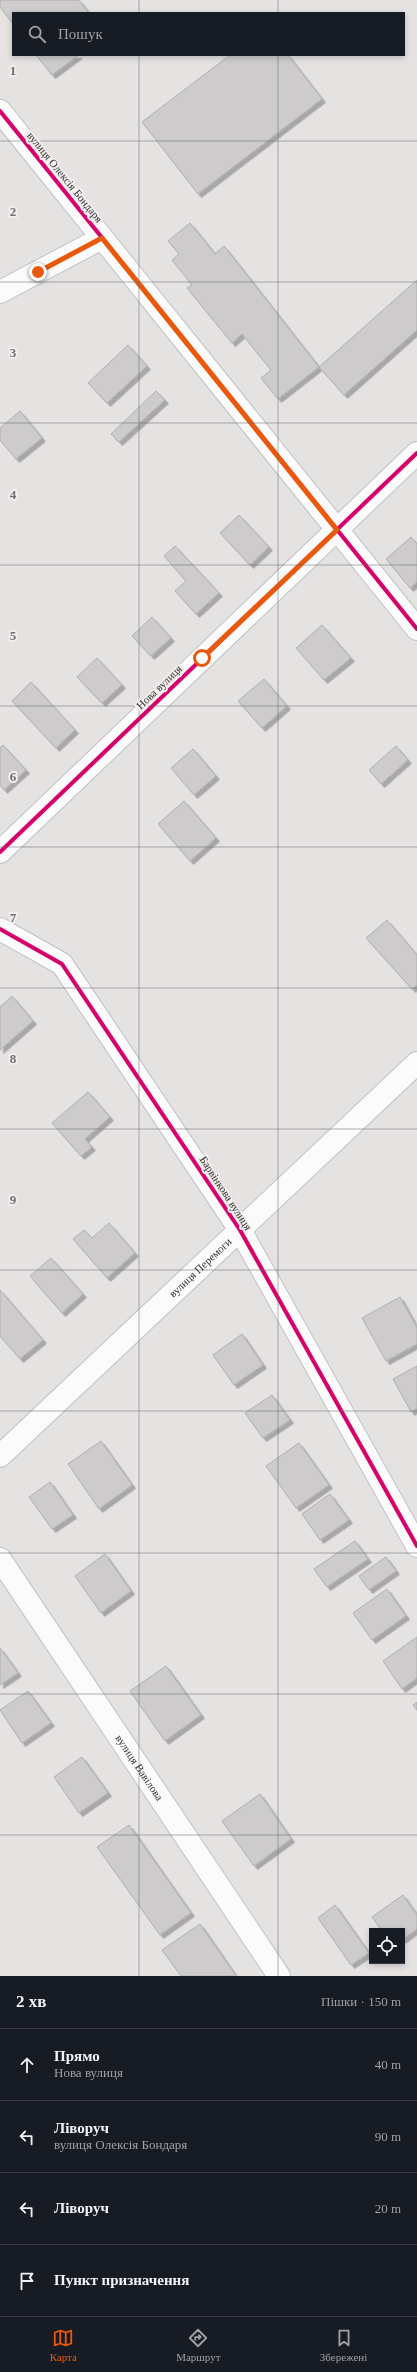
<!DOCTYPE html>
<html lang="uk">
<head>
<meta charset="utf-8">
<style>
  :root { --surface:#171b24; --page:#242831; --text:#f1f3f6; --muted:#9ea1a6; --line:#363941; --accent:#ea580c }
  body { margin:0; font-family:"Times New Roman",serif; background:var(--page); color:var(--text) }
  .controls { position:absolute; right:12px; bottom:12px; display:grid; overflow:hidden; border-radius:0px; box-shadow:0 2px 6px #0003 }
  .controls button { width:36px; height:36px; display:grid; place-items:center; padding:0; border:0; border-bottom:1px solid var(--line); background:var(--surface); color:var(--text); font:20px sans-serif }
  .stop { position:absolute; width:12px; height:12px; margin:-9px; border:3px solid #ea580c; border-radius:50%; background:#fff }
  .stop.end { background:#ea580c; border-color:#fff; box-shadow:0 1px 4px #0008 }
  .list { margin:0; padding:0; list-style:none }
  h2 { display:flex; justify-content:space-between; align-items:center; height:52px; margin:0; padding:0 16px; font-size:17px }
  h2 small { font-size:13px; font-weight:400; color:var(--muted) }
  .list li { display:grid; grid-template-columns:26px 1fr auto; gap:12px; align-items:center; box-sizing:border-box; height:72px; padding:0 16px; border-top:1px solid var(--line) }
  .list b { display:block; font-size:15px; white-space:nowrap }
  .list p { margin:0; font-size:13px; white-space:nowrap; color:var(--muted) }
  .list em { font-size:13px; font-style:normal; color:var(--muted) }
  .icon { flex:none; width:22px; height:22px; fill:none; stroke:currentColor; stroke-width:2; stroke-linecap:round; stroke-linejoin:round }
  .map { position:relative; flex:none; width:417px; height:1976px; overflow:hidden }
  .search { position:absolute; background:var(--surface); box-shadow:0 2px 6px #0003; left:12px; right:12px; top:12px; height:44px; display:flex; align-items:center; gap:10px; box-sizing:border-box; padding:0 14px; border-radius:0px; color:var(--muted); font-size:15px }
  .sheet { height:340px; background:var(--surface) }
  nav { display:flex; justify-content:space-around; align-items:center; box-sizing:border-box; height:56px; border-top:1px solid var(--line); background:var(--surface); font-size:11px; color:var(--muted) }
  nav a { display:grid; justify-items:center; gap:2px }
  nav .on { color:var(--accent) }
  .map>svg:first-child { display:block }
  .building { fill:#cdcbcb; stroke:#b0aeae; filter:url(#shadow) }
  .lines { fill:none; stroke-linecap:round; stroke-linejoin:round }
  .minor-casing { stroke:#c2c0c0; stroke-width:24 }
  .minor { stroke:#fbfbfb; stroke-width:22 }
  .cycleway-casing { stroke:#f3eeee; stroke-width:6 }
  .cycleway { stroke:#d6006c; stroke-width:4 }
  .route { stroke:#ea580c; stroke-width:5 }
  .grid { fill:none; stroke:#706e6e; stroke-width:1; stroke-opacity:0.55 }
  .labels { text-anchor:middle; stroke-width:4; stroke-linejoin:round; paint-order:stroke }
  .street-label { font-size:11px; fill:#312f2f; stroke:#f3eeee }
  .grid-label { font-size:13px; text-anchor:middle; font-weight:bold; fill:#706e6e; stroke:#f3eeee; stroke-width:4; stroke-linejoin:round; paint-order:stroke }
</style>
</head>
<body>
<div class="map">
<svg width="417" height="1976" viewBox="0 0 417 1976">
  <defs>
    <filter id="shadow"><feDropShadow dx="3.5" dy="3.5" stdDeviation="0" flood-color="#0004"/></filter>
  </defs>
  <rect width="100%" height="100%" fill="#e5e2e2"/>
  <path class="building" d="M0 0H79L89 13H13V24L0 7Z
    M36 55H79L52 75Z
    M230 55H288L322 99 198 194 142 122Z
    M190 223 215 254 224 246 319 367 278 399 261 378 271 370 242 334 232 343 187 288 192 285 172 260 179 254 168 241Z
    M417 280V330L344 395 319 367Z
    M128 345 147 366 107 403 88 383Z
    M156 391 165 400 119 442 111 434Z
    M20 411 42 438 16 459 0 440V428Z
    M239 515 269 547 250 565 220 533Z
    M411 537 417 544V582L410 588 386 559Z
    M175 546 219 593 196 614 175 591 186 581 164 556Z
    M152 617 171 638 151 656 132 636Z
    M322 625 351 658 324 680 296 648Z
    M97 658 122 685 102 703 77 677Z
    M264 679 287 706 262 728 238 701Z
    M31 682 75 730 56 748 12 701Z
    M3 745 26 770 4 790 0 785V748Z
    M396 746 408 760 381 784 369 770Z
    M193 749 216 776 194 795 171 768Z
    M184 801 216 838 190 861 158 824Z
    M387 920 417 955V985L412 989 366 938Z
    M12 996 33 1021 0 1050V1007Z
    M88 1092 110 1117 85 1139 92 1147 81 1156 52 1123Z
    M109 1223 135 1253 107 1278 73 1239 84 1230 92 1238Z
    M51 1258 83 1294 62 1313 30 1276Z
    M0 1290 43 1340 20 1359 0 1336Z
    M400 1297 417 1328V1344L386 1361 362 1318Z
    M242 1334 263 1365 234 1385 213 1355Z
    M417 1366V1408L411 1412 393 1379Z
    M272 1395 290 1420 263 1438 245 1413Z
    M101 1441 132 1485 99 1509 68 1464Z
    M299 1443 329 1485 296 1508 266 1466Z
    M50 1482 73 1515 52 1529 29 1497Z
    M330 1494 349 1520 320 1540 302 1514Z
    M355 1541 368 1559 327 1587 314 1569Z
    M105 1554 131 1591 101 1613 75 1576Z
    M386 1557 396 1571 369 1590 359 1576Z
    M387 1589 406 1616 372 1640 353 1613Z
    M417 1637V1678L402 1689 383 1661Z
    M0 1648 18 1673 0 1685Z
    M166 1666 201 1715 165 1741 130 1691Z
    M28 1691 51 1723 22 1743 0 1710Z
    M417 1702V1710L413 1705Z
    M82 1757 108 1793 79 1813 54 1777Z
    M260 1794 291 1839 254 1866 222 1821Z
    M129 1825 191 1913 160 1935 97 1847Z
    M403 1895 417 1915V1929L402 1940V1931H382L372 1917Z
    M335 1905 369 1953 351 1965 318 1918Z
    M200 1924 236 1976H181L162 1950Z"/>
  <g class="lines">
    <defs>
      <g id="minor">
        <path d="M0 111 417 629"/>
        <path d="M0 292 102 238"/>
        <path d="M0 852 417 453"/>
        <path d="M0 929 62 964 240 1230 417 1546"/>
        <path id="s1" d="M0 1456 417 1063"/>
        <path id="s2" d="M0 1559 279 1976"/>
      </g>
    </defs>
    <use href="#minor" class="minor-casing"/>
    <use href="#minor" class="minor"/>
    <defs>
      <path id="cycleway" d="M0 111 417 629
        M0 852 417 453
        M0 929 62 964 240 1230 417 1546"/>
    </defs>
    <use href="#cycleway" class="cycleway-casing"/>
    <use href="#cycleway" class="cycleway"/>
  </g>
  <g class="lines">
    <path class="route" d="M38 272 102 238 337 530 202 658"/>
  </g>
  <path class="grid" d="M139 0V13M278 0V13M139 55V1976M278 55V1976M0 141H417M0 282H417M0 423H417M0 565H417M0 706H417M0 847H417M0 988H417M0 1129H417M0 1270H417M0 1411H417M0 1553H417M0 1694H417M0 1835H417"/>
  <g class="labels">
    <g class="street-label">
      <text transform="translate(65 177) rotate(51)" y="4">вулиця Олексія Бондаря</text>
      <text transform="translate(159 687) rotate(-44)" y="4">Нова вулиця</text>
      <text transform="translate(226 1193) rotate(57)" y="4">Барвінкова вулиця</text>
      <text dy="4" stroke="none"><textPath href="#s1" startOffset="275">вулиця Перемоги</textPath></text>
      <text dy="4" stroke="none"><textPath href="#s2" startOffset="251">вулиця Вавілова</textPath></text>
    </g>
  </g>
  <g class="grid-label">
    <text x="13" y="75">1</text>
    <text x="13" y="216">2</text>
    <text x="13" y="357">3</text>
    <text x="13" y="499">4</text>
    <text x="13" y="640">5</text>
    <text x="13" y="781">6</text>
    <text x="13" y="922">7</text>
    <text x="13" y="1063">8</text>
    <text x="13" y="1204">9</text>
  </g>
</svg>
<div class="controls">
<button><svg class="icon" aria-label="locate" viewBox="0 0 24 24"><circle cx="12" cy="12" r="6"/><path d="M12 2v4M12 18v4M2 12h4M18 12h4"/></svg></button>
</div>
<div class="stop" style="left:202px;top:658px"></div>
<div class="stop end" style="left:38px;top:272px"></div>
<div class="search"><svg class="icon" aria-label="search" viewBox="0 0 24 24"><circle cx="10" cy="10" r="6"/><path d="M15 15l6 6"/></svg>Пошук</div>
</div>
<section class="sheet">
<h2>2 хв<small>Пішки · 150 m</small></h2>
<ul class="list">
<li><svg class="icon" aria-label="ahead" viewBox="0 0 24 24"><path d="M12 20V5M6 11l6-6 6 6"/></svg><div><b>Прямо</b><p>Нова вулиця</p></div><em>40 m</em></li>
<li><svg class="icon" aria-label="left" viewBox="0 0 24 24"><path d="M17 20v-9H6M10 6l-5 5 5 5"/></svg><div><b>Ліворуч</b><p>вулиця Олексія Бондаря</p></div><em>90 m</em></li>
<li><svg class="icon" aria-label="left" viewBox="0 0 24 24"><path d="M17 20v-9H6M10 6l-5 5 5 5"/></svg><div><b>Ліворуч</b></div><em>20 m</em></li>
<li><svg class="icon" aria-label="arrive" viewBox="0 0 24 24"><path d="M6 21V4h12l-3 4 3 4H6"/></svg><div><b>Пункт призначення</b></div></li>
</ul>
</section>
<nav>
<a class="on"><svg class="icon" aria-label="map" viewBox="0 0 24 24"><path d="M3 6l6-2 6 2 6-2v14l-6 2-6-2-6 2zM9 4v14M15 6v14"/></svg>Карта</a>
<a><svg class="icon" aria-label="directions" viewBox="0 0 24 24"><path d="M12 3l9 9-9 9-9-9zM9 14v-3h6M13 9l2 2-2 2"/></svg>Маршрут</a>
<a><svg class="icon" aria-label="saved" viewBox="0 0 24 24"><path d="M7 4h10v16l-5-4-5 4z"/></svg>Збережені</a>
</nav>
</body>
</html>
